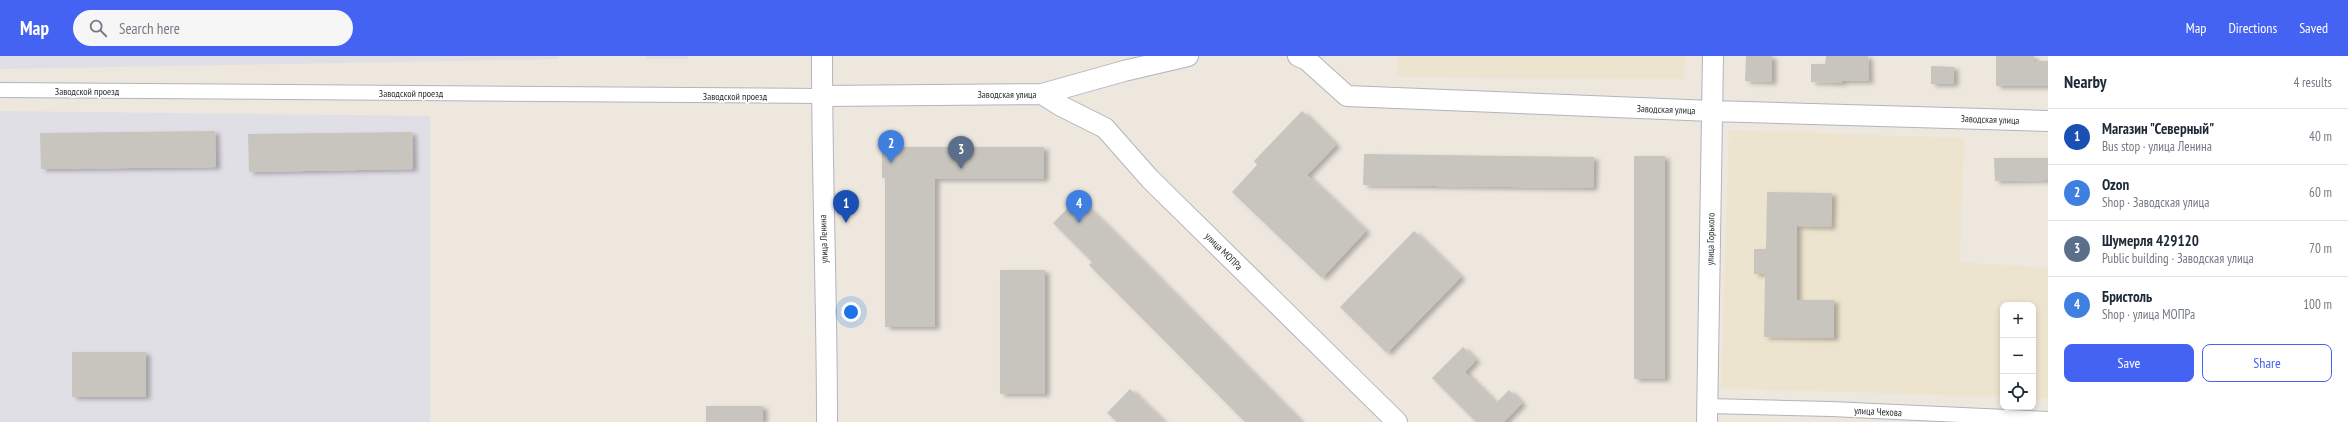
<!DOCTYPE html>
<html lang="en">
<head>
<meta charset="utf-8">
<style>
  :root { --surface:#fff; --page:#f6f6f7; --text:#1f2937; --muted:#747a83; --line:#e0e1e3; --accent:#4563f3 }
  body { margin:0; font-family:"PT Sans Narrow",sans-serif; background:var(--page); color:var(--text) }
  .controls { position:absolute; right:12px; bottom:12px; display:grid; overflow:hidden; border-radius:8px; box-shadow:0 2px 6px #0003 }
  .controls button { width:36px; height:36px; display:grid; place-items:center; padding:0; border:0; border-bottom:1px solid var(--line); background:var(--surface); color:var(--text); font:20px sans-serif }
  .you { position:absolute; left:851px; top:256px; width:14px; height:14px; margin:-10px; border:3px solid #fff; border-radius:50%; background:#1a73e8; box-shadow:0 0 0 6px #1a73e833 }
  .badge { display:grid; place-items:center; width:26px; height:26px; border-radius:50%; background:var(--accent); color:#fff; font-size:13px; font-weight:700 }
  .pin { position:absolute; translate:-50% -33px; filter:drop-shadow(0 1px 2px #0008) }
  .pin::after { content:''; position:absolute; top:21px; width:14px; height:12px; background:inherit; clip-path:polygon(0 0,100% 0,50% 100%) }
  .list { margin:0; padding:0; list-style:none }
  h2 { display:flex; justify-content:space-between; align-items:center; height:52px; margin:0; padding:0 16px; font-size:17px }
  h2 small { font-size:13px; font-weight:400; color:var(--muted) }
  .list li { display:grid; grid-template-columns:26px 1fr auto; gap:12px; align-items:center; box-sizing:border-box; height:56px; padding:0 16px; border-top:1px solid var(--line) }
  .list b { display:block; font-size:15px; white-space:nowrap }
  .list p { margin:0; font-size:13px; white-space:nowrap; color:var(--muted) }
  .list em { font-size:13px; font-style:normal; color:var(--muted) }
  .actions { display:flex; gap:8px; padding:12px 16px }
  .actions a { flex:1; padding:9px 0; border:1px solid var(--accent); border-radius:8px; text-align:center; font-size:14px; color:var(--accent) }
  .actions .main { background:var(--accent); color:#fff }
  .icon { flex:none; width:22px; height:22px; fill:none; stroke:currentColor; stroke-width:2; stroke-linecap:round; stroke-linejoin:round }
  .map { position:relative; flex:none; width:2048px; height:366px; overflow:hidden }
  header { display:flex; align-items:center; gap:24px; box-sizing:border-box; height:56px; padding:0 20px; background:var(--accent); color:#fff }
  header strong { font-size:19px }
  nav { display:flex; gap:22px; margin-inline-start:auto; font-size:14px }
  .search { width:280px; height:36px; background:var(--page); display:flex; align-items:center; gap:10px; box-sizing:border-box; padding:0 14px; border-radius:22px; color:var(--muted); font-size:15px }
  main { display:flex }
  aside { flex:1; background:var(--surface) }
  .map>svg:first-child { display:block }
  .industrial { fill:#e1dfe6 }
  .education { fill:#ede4cf }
  .building { fill:#c8c4be; filter:url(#shadow) }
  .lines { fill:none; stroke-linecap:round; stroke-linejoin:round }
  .street-casing { stroke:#b2b4be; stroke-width:16 }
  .secondary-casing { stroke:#b2b4be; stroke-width:22 }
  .street { stroke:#fff; stroke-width:14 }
  .secondary { stroke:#fff; stroke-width:20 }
  .labels { text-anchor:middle; stroke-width:3.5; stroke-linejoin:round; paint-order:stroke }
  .street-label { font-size:10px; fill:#2c2c2c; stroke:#fff }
</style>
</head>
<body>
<header>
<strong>Map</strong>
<div class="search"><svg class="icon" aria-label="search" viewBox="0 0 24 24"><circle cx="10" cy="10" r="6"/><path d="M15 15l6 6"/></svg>Search here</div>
<nav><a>Map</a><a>Directions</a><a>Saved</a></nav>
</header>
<main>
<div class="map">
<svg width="2048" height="366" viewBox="0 0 2048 366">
  <defs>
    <filter id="shadow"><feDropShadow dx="4.5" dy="2.5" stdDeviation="2" flood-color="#0004"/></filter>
  </defs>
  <rect width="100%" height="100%" fill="#ede7de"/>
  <path class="industrial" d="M0 0H559V3L0 13Z
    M646 0H688V3H646Z
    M0 55 430 60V366H0Z"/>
  <path class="education" d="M1398 0H1685L1684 23 1397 21Z
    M1729 74 1964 82 1960 206 2048 212V343L2033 342V249H2003V341L1721 332Z"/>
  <path class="building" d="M1746 0H1772V26L1745 25Z
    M1826 0H1868L1869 25H1842V27L1811 26V8H1825Z
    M1996 0H2034V5H2048V30H1996Z
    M1931 10 1954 11V28H1931Z
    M1302 55 1336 89 1307 119 1366 175 1322 222 1232 136 1257 109 1254 105Z
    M215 75 216 111 41 113 40 77Z
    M412 76 413 113 249 116 248 78Z
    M882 91H1044V123H935V271H885V122H882Z
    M1364 98 1594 101 1593 132 1363 129Z
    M1634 100H1665V323H1634Z
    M1994 102H2048V124L1995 125Z
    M1767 136 1832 137 1831 171 1797 170V244H1834V282L1764 281 1765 218H1754V193H1766Z
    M1078 142 1117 180 1301 366H1245L1089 209 1092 206 1053 167Z
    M1414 175 1461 221 1387 297 1340 251Z
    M1000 214H1045V338H1000Z
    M1463 291 1476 304 1465 316 1496 347 1509 334 1522 347 1504 366H1476L1432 322Z
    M72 296H146V341H72Z
    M1130 333 1164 366H1117L1107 357Z
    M706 350H763V366H706Z"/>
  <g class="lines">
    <defs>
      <path id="street" d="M0 34 822 40
        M1708 350 1831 353 2048 363"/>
      <path id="secondary" d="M822 0C822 122 827 244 827 366
        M1298 0 1307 4 1347 40 1712 55 2048 65
        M1042 38 1061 50 1105 72 1150 123 1397 366
        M822 40 1042 38 1124 15 1188 0
        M1707 366 1713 0"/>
    </defs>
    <use href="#street" class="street-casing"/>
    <use href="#secondary" class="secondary-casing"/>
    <use href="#street" class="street"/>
    <use href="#secondary" class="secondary"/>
  </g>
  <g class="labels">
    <g class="street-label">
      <text x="87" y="39">Заводской проезд</text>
      <text x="411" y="41">Заводской проезд</text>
      <text x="1007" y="42">Заводская улица</text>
      <text x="735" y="44">Заводской проезд</text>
      <text transform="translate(1666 53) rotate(2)" y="4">Заводская улица</text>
      <text transform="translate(1990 63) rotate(2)" y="4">Заводская улица</text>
      <text transform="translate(823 183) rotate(-92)" y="4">улица Ленина</text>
      <text transform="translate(1710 183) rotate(-89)" y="4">улица Горького</text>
      <text transform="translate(1224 195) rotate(45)" y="4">улица МОПРа</text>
      <text transform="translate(1878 355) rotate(3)" y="4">улица Чехова</text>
    </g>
  </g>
</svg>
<div class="controls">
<button>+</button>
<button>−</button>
<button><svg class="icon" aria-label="locate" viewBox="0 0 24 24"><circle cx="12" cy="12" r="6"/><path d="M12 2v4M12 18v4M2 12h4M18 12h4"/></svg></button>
</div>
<div class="you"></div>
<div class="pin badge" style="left:846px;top:167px;background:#1a4fb4">1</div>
<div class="pin badge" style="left:891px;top:107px;background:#3f7fe0">2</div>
<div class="pin badge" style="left:961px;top:113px;background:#5c6f8a">3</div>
<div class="pin badge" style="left:1079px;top:167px;background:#3f7fe0">4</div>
</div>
<aside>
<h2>Nearby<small>4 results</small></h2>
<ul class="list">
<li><span class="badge" style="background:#1a4fb4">1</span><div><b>Магазин &quot;Северный&quot;</b><p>Bus stop · улица Ленина</p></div><em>40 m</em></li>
<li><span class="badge" style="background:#3f7fe0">2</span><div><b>Ozon</b><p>Shop · Заводская улица</p></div><em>60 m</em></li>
<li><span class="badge" style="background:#5c6f8a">3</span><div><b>Шумерля 429120</b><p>Public building · Заводская улица</p></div><em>70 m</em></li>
<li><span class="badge" style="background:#3f7fe0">4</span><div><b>Бристоль</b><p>Shop · улица МОПРа</p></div><em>100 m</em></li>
</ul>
<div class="actions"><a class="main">Save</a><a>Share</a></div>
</aside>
</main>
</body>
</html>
